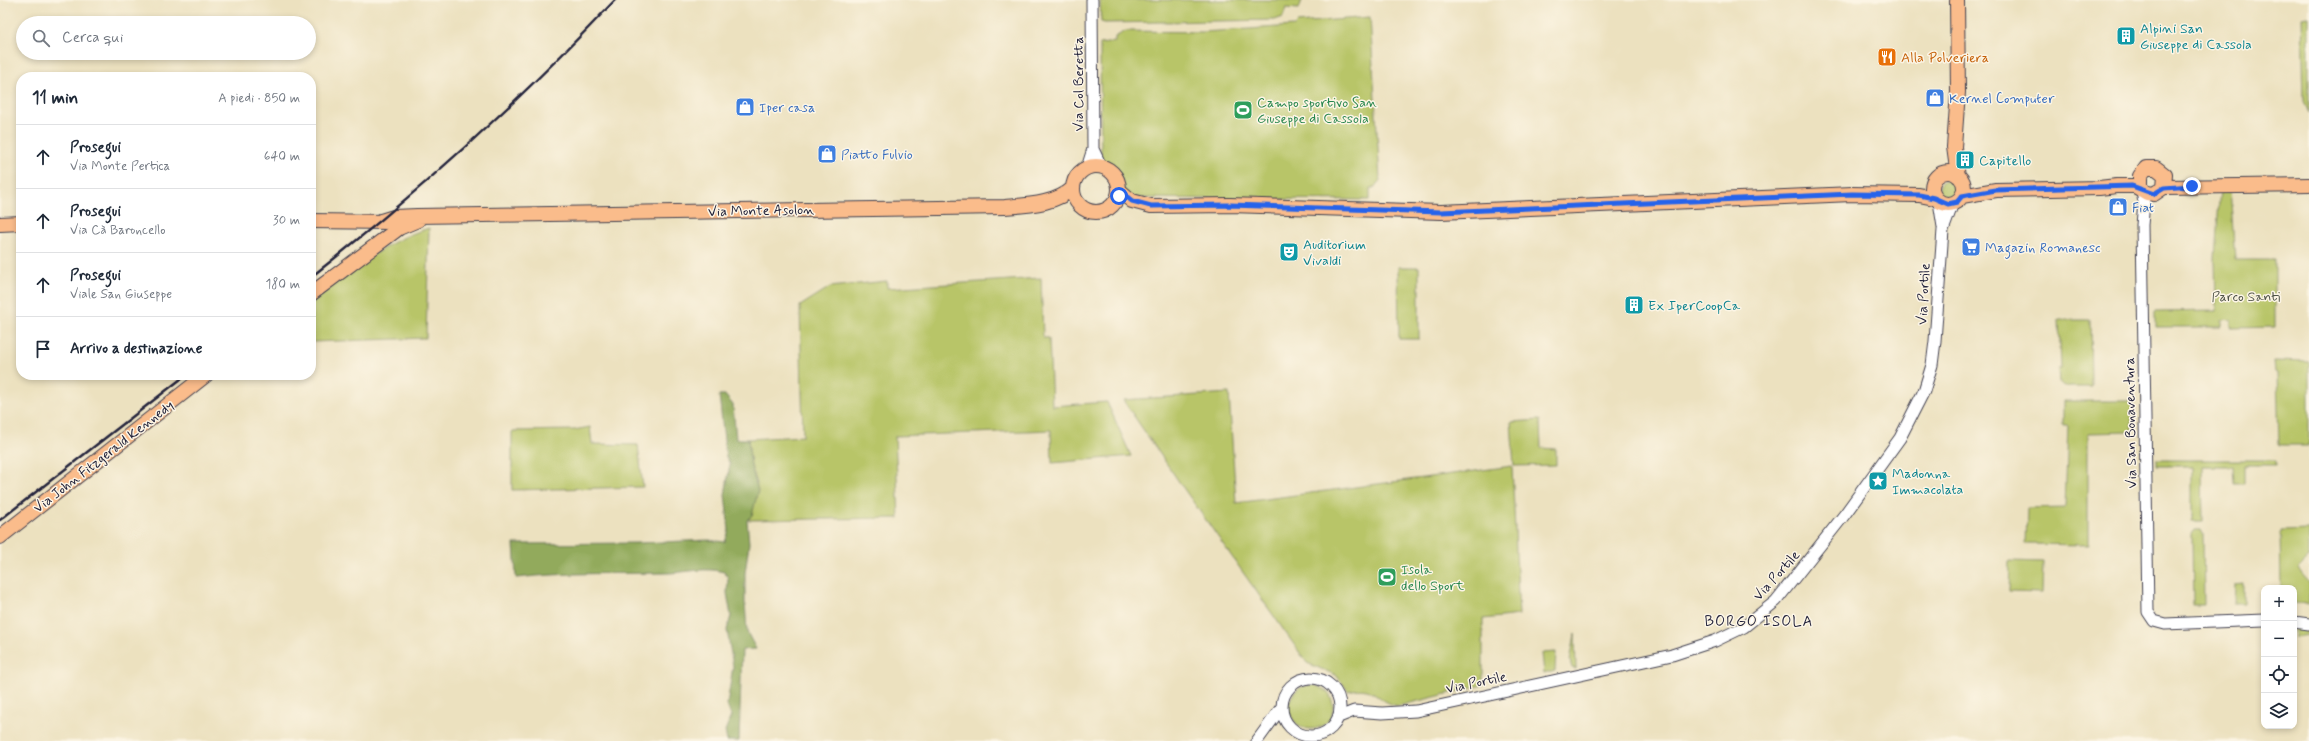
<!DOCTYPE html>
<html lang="it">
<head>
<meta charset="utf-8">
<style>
  :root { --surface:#fff; --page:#f6f6f7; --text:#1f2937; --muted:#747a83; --line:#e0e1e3 }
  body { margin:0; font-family:Mynerve,sans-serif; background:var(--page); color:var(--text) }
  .controls { position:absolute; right:12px; bottom:12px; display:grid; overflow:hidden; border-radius:8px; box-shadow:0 2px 6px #0003 }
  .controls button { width:36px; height:36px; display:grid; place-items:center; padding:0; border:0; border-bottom:1px solid var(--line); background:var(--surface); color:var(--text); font:20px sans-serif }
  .stop { position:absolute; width:12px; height:12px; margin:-9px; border:3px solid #2563eb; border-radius:50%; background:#fff }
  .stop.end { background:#2563eb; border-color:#fff; box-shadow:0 1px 4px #0008 }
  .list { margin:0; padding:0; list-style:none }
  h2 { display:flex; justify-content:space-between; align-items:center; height:52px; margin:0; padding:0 16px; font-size:17px }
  h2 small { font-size:13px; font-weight:400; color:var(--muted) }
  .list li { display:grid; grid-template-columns:26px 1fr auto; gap:12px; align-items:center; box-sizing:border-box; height:64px; padding:0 16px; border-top:1px solid var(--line) }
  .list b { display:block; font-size:15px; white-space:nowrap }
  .list p { margin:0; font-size:13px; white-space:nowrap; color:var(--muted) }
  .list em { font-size:13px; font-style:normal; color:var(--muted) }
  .icon { flex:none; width:22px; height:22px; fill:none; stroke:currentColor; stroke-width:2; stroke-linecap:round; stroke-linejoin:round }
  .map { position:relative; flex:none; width:2309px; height:741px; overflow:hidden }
  .search { position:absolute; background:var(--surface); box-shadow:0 2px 6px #0003; left:16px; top:16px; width:300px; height:44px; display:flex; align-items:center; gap:10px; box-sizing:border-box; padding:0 14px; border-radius:22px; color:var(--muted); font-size:15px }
  .panel { position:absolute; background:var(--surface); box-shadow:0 2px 6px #0003; left:16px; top:72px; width:300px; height:308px; border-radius:16px }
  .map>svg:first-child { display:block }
  .green { fill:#b8c567; stroke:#6d7451 }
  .forest { fill:#92aa5c; stroke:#5a664c }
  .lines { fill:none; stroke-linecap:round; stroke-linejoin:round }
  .minor-casing { stroke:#403f4f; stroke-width:13 }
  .major-casing { stroke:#403f4f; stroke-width:16 }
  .minor { stroke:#fff; stroke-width:11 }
  .major { stroke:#fabc8b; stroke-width:14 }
  .rail { stroke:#22223b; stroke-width:2.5 }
  .route { stroke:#2563eb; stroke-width:5 }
  .labels { text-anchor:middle; stroke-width:3; stroke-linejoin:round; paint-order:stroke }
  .culture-label { font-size:14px; fill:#0d838f; stroke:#fcf5e5; text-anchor:start }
  .food-label { font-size:14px; fill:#c56008; stroke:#fcf5e5; text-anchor:start }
  .street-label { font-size:14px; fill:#22223b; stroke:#fcf5e5 }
  .shop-label { font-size:14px; fill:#366cbe; stroke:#fcf5e5; text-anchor:start }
  .leisure-label { font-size:14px; fill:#27864d; stroke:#fcf5e5; text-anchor:start }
  .park-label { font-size:14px; fill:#4f5348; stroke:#fcf5e5 }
  .neighbourhood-label { font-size:15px; letter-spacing:1px; fill:#22223b; stroke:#fcf5e5 }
</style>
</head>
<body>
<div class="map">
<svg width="2309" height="741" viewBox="0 0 2309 741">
  <rect width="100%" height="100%" fill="#fcf5e5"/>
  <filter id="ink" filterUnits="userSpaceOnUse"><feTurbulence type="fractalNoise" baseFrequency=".025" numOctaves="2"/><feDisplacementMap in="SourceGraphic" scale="8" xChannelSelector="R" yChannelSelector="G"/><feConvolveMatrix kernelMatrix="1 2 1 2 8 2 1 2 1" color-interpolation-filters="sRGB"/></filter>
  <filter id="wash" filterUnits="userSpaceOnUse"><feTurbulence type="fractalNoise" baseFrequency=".012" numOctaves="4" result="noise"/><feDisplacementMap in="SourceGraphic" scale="16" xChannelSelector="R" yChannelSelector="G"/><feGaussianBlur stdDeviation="0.9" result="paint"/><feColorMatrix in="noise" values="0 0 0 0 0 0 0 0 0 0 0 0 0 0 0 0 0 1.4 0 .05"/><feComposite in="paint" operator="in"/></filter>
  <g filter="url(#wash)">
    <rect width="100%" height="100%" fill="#ece1bf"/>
    <path class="green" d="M1100 0H1302L1299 9 1286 8 1283 17 1275 20 1105 23 1101 22Z
      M1370 17 1380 180 1373 189H1370V200L1130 198 1124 192 1122 184 1115 183 1113 168 1101 164 1100 44 1115 42V37L1126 31 1203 32 1294 26 1297 23Z
      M2309 17V112L2304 101 2302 18Z
      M1939 188a9 9 0 1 1 18 0a9 9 0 1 1-18 0Z
      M2220 188H2230L2235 260H2275V327L2231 328V321L2225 319 2221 321V327H2155V312L2216 311 2215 257Z
      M429 228 426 338 311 342V302C348 274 383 241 429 228Z
      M1398 267H1419V339H1399Z
      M1041 278 1043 338H1049L1052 406 1107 402 1131 456 1052 463 1051 430 895 436 899 518 748 520 752 515 757 483 751 466 748 439 803 436 800 306 830 287 887 281V288Z
      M2059 320H2090L2091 387H2065L2059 383 2058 368H2061Z
      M2274 361 2309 362V445H2279L2277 373 2275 372Z
      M1229 393 1236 503 1512 466 1519 615 1483 619V685L1398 706C1374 701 1378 684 1348 691L1336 675 1307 663 1184 489 1123 400Z
      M2063 401H2132V432L2088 433V545L2026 544 2027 508 2065 507 2068 425H2063Z
      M1540 420 1541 448 1556 449V465L1514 466 1511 422Z
      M590 427 592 444 638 445 643 487 512 490V431L574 430Z
      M2157 460H2276V465H2244V484H2234L2233 466H2202L2203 522H2192V466H2157Z
      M2195 530H2201L2203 534 2204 605H2193L2192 534Z
      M2309 530V558L2298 569 2309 581V604L2294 603V588H2281L2280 531Z
      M2010 561 2043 562 2042 593 2009 592Z
      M2244 584V604H2234L2235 585Z
      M2299 628 2309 630V636L2294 638V629Z
      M1575 634 1576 669 1572 668 1570 661Z
      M1556 652 1555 671 1544 674 1542 653Z
      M1289 707a22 22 0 1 1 44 0a22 22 0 1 1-44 0Z"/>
    <path class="forest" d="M719 395H725L733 405 736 439H748L751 466 758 491 752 515 747 520 749 543 745 573V602L747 632 756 649 742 650 739 741H727L725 731 731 716 727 705 733 666 727 630 731 616 727 593 728 578 724 572C705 567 689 572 670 573 618 574 568 572 516 578L514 544 638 543 709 540 725 542 729 530 725 495 730 464 726 457Z"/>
  </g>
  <g filter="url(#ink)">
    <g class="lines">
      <defs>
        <path id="minor" d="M1092 0 1093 149 1101 166
          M1087 168 1093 149
          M2142 190 2144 202 2142 225 2148 612 2154 621 2165 624 2264 620
          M1939 202 1943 227
          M2294 622 2309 624
          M1282 707a29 29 0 1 1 58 0a29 29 0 1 1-58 0Z
          M1339 717 1354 711 1382 713 1416 711 1672 655 1715 641 1744 627 1776 601 1845 514 1900 438 1924 391 1932 365 1935 341 1943 230 1953 203
          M1257 741 1281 708"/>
        <path id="major" d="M1957 0 1958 92 1954 147 1958 176
          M1073 189a23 23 0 1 1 46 0a23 23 0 1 1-46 0Z
          M1932 188a16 16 0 1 1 32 0a16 16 0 1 1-32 0Z
          M2164 187 2309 185
          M1120 191 1132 201 1151 206 1230 205 1441 212 1852 194 1919 195 1934 198
          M1962 196 1996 190 2099 188 2117 186H2135L2147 193 2154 194 2164 187 2165 175 2156 168H2146L2140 176V188
          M311 221 390 222
          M381 221 394 217 417 216 1005 207C1028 205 1056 204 1073 188
          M0 224 21 223
          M311 294 399 228 418 220
          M0 537 206 375"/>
      </defs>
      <use href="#minor" class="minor-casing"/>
      <use href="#major" class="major-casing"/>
      <use href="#minor" class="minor"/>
      <use href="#major" class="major"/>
      <path class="rail" d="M311 277C419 192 521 100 615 0
        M0 520 186 375"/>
    </g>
  </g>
  <g class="lines" filter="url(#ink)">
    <path class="route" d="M1119 196 1120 191 1132 201 1151 206 1230 205 1441 212 1852 194 1919 195 1934 198 1948 204 1957 202 1962 196 1996 190 2132 186 2154 194 2164 188 2192 186"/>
  </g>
  <defs>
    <symbol id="building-square" viewBox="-11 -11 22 22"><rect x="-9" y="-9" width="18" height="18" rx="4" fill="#0f9aa8" stroke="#fcf5e5"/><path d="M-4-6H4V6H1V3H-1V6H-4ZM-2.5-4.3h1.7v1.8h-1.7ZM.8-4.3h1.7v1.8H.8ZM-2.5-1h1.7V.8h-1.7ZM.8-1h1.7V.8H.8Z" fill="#fff"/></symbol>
    <symbol id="restaurant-square" viewBox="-11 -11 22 22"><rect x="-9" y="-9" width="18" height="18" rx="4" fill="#e8710a" stroke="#fcf5e5"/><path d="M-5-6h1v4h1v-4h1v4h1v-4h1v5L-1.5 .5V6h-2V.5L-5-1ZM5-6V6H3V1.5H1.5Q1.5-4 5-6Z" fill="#fff"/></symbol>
    <symbol id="shop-square" viewBox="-11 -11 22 22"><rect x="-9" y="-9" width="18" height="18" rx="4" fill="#3f7fe0" stroke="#fcf5e5"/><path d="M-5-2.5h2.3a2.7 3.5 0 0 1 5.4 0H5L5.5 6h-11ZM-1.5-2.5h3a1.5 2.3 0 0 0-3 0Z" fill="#fff"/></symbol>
    <symbol id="stadium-square" viewBox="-11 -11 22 22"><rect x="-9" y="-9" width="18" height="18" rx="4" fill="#2e9e5b" stroke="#fcf5e5"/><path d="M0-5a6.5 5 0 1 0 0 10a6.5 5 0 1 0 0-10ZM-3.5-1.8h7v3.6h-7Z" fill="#fff"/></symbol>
    <symbol id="supermarket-square" viewBox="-11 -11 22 22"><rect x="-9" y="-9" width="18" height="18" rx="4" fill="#3f7fe0" stroke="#fcf5e5"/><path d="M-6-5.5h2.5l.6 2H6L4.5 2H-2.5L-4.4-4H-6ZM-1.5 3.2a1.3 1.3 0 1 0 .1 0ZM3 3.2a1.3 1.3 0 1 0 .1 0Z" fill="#fff"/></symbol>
    <symbol id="theatre-square" viewBox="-11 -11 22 22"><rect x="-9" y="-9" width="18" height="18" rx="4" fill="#0f9aa8" stroke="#fcf5e5"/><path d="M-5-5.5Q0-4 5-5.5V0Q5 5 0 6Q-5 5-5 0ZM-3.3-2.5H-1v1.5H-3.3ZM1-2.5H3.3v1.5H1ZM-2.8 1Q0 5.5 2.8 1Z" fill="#fff"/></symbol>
    <symbol id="sight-square" viewBox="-11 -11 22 22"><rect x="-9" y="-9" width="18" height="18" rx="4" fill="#0f9aa8" stroke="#fcf5e5"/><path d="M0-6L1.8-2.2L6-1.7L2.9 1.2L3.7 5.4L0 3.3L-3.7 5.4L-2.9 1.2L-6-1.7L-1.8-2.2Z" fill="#fff"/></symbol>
  </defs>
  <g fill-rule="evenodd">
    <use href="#building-square" x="2115" y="25" width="22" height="22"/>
    <use href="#restaurant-square" x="1876" y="46" width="22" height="22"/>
    <use href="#shop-square" x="1924" y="87" width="22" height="22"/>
    <use href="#shop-square" x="734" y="96" width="22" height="22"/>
    <use href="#stadium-square" x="1232" y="99" width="22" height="22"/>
    <use href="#shop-square" x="816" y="143" width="22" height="22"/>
    <use href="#building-square" x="1954" y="149" width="22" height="22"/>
    <use href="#shop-square" x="2107" y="196" width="22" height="22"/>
    <use href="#supermarket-square" x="1960" y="236" width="22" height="22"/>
    <use href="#theatre-square" x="1278" y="241" width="22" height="22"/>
    <use href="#building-square" x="1623" y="294" width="22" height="22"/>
    <use href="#sight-square" x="1867" y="470" width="22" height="22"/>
    <use href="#stadium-square" x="1376" y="566" width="22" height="22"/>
  </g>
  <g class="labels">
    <g class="culture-label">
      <text x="2140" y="33">Alpini San<tspan x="2140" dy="16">Giuseppe di Cassola</tspan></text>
      <text x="1979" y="165">Capitello</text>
      <text x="1303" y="249">Auditorium<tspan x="1303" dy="16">Vivaldi</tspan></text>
      <text x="1648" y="310">Ex IperCoopCa</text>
      <text x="1892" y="478">Madonna<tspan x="1892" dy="16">Immacolata</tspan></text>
    </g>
    <g class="food-label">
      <text x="1901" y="62">Alla Polveriera</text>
    </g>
    <g class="street-label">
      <text transform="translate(1078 84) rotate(-90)" y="5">Via Col Beretta</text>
      <text transform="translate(761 210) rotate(-1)" y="5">Via Monte Asolon</text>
      <text transform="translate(1923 294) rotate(-87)" y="5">Via Portile</text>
      <text transform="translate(2130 423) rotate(-91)" y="5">Via San Bonaventura</text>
      <text transform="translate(103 456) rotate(-38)" y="5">Via John Fitzgerald Kennedy</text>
      <text transform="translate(1776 575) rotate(-48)" y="5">Via Portile</text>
      <text transform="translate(1476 682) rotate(-12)" y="5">Via Portile</text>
    </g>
    <g class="shop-label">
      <text x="1949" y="103">Kernel Computer</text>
      <text x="759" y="112">Iper casa</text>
      <text x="841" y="159">Piatto Fulvio</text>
      <text x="2132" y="212">Fiat</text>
      <text x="1985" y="252">Magazin Romanesc</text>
    </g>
    <g class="leisure-label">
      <text x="1257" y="107">Campo sportivo San<tspan x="1257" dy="16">Giuseppe di Cassola</tspan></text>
      <text x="1401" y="574">Isola<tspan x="1401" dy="16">dello Sport</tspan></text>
    </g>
    <g class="park-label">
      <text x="2246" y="301">Parco Santi</text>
    </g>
    <g class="neighbourhood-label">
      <text x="1759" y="626">BORGO ISOLA</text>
    </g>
  </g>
</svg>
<div class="controls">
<button>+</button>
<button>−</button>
<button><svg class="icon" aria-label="locate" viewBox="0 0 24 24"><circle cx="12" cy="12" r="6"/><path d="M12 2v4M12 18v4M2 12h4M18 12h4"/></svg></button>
<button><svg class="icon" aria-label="layers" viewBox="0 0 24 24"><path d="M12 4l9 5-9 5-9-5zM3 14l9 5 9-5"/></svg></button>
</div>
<div class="stop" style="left:1119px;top:196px"></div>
<div class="stop end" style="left:2192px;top:186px"></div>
<div class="search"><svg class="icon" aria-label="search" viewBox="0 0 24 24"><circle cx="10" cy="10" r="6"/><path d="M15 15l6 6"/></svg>Cerca qui</div>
<section class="panel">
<h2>11 min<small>A piedi · 850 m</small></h2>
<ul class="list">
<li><svg class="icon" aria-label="ahead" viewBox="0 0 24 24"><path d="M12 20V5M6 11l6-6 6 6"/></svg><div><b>Prosegui</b><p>Via Monte Pertica</p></div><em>640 m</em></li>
<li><svg class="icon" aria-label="ahead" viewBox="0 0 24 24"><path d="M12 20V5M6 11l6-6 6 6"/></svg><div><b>Prosegui</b><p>Via Cà Baroncello</p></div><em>30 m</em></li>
<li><svg class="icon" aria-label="ahead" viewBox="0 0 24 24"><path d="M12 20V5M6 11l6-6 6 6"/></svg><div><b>Prosegui</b><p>Viale San Giuseppe</p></div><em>180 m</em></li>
<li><svg class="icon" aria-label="arrive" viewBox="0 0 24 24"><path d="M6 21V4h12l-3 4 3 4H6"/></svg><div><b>Arrivo a destinazione</b></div></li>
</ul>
</section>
</div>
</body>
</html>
